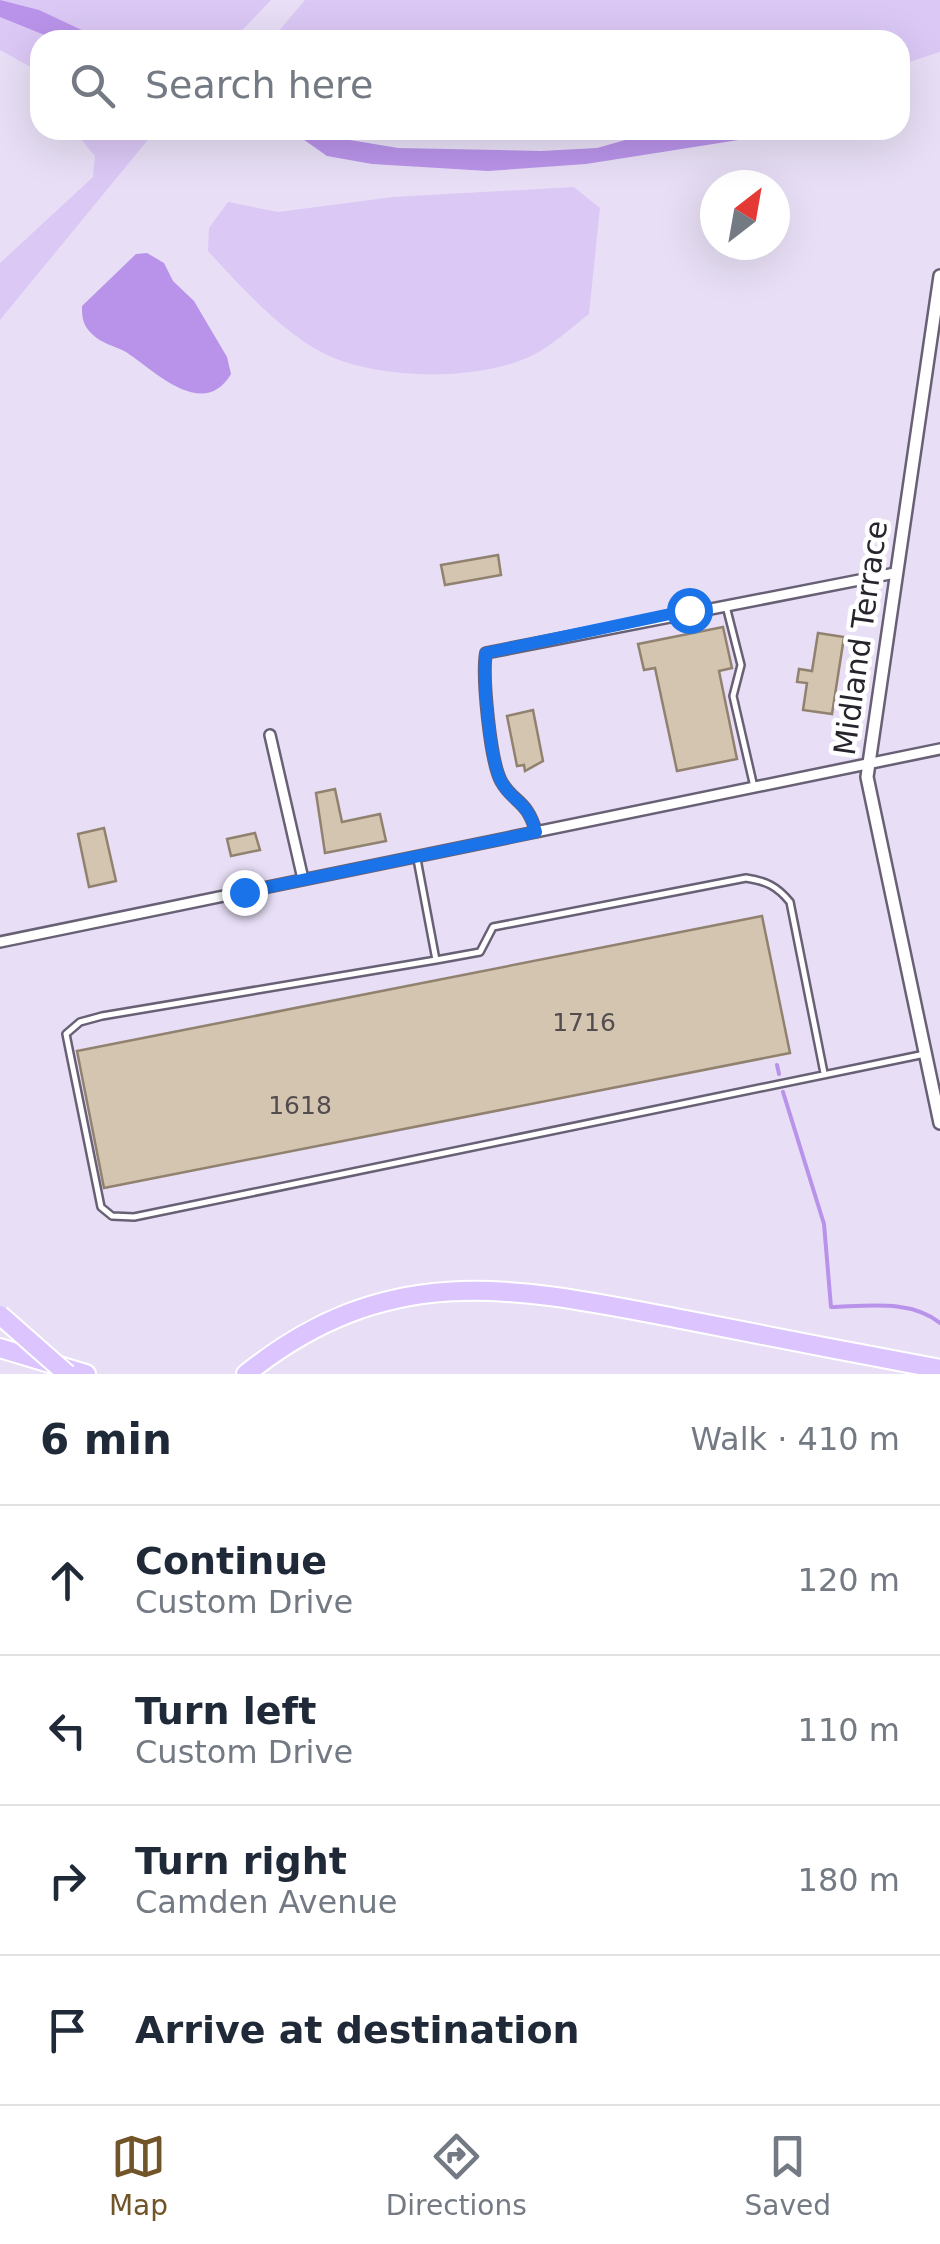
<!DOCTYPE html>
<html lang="en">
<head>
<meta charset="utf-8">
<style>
  :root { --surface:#fff; --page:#f2f2f3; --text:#1f2937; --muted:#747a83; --line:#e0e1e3; --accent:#715428 }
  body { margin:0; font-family:"DejaVu Sans",sans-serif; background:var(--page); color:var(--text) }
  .compass { position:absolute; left:700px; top:170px; width:90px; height:90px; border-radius:50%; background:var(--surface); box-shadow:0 10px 40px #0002; rotate:31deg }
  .stop { position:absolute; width:30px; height:30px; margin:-22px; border:8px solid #1a73e8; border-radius:50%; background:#fff }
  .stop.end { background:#1a73e8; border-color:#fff; box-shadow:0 2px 10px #0008 }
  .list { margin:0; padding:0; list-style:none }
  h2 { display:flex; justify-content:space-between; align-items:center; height:130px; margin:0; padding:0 40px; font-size:42px }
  h2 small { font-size:32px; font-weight:400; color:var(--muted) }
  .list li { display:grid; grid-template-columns:65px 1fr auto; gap:30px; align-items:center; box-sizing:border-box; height:150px; padding:0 40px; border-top:2px solid var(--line) }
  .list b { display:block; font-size:38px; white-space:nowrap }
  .list p { margin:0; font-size:32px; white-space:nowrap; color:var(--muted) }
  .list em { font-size:32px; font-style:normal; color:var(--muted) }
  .icon { flex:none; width:55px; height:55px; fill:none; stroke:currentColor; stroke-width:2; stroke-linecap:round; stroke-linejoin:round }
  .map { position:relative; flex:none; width:940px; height:1374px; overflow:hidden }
  .search { position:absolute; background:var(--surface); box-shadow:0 10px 40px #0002; left:30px; right:30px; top:30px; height:110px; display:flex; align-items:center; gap:25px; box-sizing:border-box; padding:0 35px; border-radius:30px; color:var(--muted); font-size:38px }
  .sheet { height:730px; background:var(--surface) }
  nav { display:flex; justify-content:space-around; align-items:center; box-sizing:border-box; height:140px; border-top:2px solid var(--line); background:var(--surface); font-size:28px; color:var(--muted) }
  nav a { display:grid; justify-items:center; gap:5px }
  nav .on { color:var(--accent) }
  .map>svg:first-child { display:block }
  .green { fill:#dbc8f5 }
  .water { fill:#b993e9 }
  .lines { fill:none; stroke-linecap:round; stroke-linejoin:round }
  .stream { stroke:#b993e9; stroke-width:4 }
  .building { fill:#d4c5b1; stroke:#90826f; stroke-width:2.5 }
  .service-casing { stroke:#686074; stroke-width:10 }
  .minor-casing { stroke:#686074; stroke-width:14 }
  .tertiary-casing { stroke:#686074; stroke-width:16 }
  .motorway-casing { stroke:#fff; stroke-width:22 }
  .service { stroke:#fff; stroke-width:5 }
  .minor { stroke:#fff; stroke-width:9 }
  .tertiary { stroke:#fff; stroke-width:11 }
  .motorway { stroke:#dcc4fe; stroke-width:18 }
  .motorway-bridge-casing { stroke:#fff; stroke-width:22; stroke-linecap:butt }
  .motorway-bridge { stroke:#dcc4fe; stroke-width:18 }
  .route { stroke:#1a73e8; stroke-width:12 }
  .labels { text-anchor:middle; stroke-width:9; stroke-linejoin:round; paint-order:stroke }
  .number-label { font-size:25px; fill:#534c4e }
  .street-label { font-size:30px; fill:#28242d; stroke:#fff }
</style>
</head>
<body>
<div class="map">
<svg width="940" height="1374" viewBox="0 0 940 1374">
  <rect width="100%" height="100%" fill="#e8dff6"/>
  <path class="green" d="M0 0H271L233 40H40V86L36 70 0 50Z
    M305 0H940V52L900 65V40H271Z
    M63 130H156L0 320V263L93 177 95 156 79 137Z
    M574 187 600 208 589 314C572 327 553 345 533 355 479 382 377 380 323 353 282 332 239 285 208 251L209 228 228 202 278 212 393 197Z"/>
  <path class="water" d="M0 0 39 10 103 40H57L0 17Z
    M290 130 398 148 541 151 597 148 643 135 692 130H803L586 164 488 171 372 164 327 156Z
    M147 253 164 263 173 281 194 301 227 357 231 374C203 421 155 371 126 352 115 346 100 343 92 334 83 325 82 319 82 306L136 254Z"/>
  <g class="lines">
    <path class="stream" d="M777 1065 779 1074
      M783 1092 824 1224 831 1307C867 1306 911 1299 940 1323"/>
  </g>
  <path class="building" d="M498 555 501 575 445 585 441 565Z
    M723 627 732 668 719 671 737 759 677 771 655 668 644 670 638 644Z
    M818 633 844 637 832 714 803 710 807 683 797 682 799 669 812 671Z
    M533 710 543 761 525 771 524 765 517 766 507 716Z
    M335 789 342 822 380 814 386 841 325 853 316 793Z
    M104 828 116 881 89 887 78 834Z
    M255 833 260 850 231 856 227 839Z
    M762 916 790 1053 104 1188 77 1051Z"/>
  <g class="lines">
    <defs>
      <path id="service" d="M726 606 741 665 733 696 754 787
        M417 859 436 960 102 1016 80 1022 66 1034 101 1207 112 1216 134 1217 925 1054
        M436 960 480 952 493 927 746 878C766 881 777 886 790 902L824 1073"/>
      <path id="minor" d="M270 735 303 879
        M536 832C527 799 513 803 501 781 490 760 482 676 486 653L895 573
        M0 942 940 749"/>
      <path id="tertiary" d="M940 276 867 777 940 1123"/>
      <path id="motorway" d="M0 1348 86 1374
        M246 1374C392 1257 518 1288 686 1320 771 1337 855 1353 940 1369"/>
    </defs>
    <use href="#service" class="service-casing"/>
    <use href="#minor" class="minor-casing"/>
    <use href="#tertiary" class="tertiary-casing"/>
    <use href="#motorway" class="motorway-casing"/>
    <use href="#service" class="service"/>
    <use href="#minor" class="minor"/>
    <use href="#tertiary" class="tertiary"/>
    <use href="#motorway" class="motorway"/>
    <defs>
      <path id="motorway-bridge" d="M0 1315 67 1374"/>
    </defs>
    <use href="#motorway-bridge" class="motorway-bridge-casing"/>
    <use href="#motorway-bridge" class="motorway-bridge"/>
  </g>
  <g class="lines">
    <path class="route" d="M244 892 536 832C527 799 513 804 501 781 490 760 482 676 486 653L689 610"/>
  </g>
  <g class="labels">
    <g class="number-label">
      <text x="584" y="1031">1716</text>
      <text x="300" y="1114">1618</text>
    </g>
    <g class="street-label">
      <text transform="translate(861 638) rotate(-82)" y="10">Midland Terrace</text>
    </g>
  </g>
</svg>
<svg class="compass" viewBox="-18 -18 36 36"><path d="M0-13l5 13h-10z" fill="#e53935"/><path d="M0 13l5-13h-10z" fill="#747a83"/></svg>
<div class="stop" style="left:689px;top:610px"></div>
<div class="stop end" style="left:244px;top:892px"></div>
<div class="search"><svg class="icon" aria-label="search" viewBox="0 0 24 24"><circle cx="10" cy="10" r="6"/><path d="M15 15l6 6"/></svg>Search here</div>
</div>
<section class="sheet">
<h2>6 min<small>Walk · 410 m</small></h2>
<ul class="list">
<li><svg class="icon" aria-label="ahead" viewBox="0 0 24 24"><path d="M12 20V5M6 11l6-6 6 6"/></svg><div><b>Continue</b><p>Custom Drive</p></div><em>120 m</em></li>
<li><svg class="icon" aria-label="left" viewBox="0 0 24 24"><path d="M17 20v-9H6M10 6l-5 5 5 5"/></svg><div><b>Turn left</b><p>Custom Drive</p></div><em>110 m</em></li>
<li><svg class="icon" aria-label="right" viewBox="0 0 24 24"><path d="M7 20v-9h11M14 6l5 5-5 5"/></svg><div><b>Turn right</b><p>Camden Avenue</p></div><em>180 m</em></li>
<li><svg class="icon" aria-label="arrive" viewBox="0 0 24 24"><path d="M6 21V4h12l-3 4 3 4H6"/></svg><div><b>Arrive at destination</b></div></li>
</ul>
</section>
<nav>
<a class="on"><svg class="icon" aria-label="map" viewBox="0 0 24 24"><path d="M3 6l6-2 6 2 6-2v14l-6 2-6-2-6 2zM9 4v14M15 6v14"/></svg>Map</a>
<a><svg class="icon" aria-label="directions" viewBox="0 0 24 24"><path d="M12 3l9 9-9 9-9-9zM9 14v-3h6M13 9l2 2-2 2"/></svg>Directions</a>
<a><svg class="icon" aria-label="saved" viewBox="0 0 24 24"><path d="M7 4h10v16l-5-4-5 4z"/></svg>Saved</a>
</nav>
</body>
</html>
